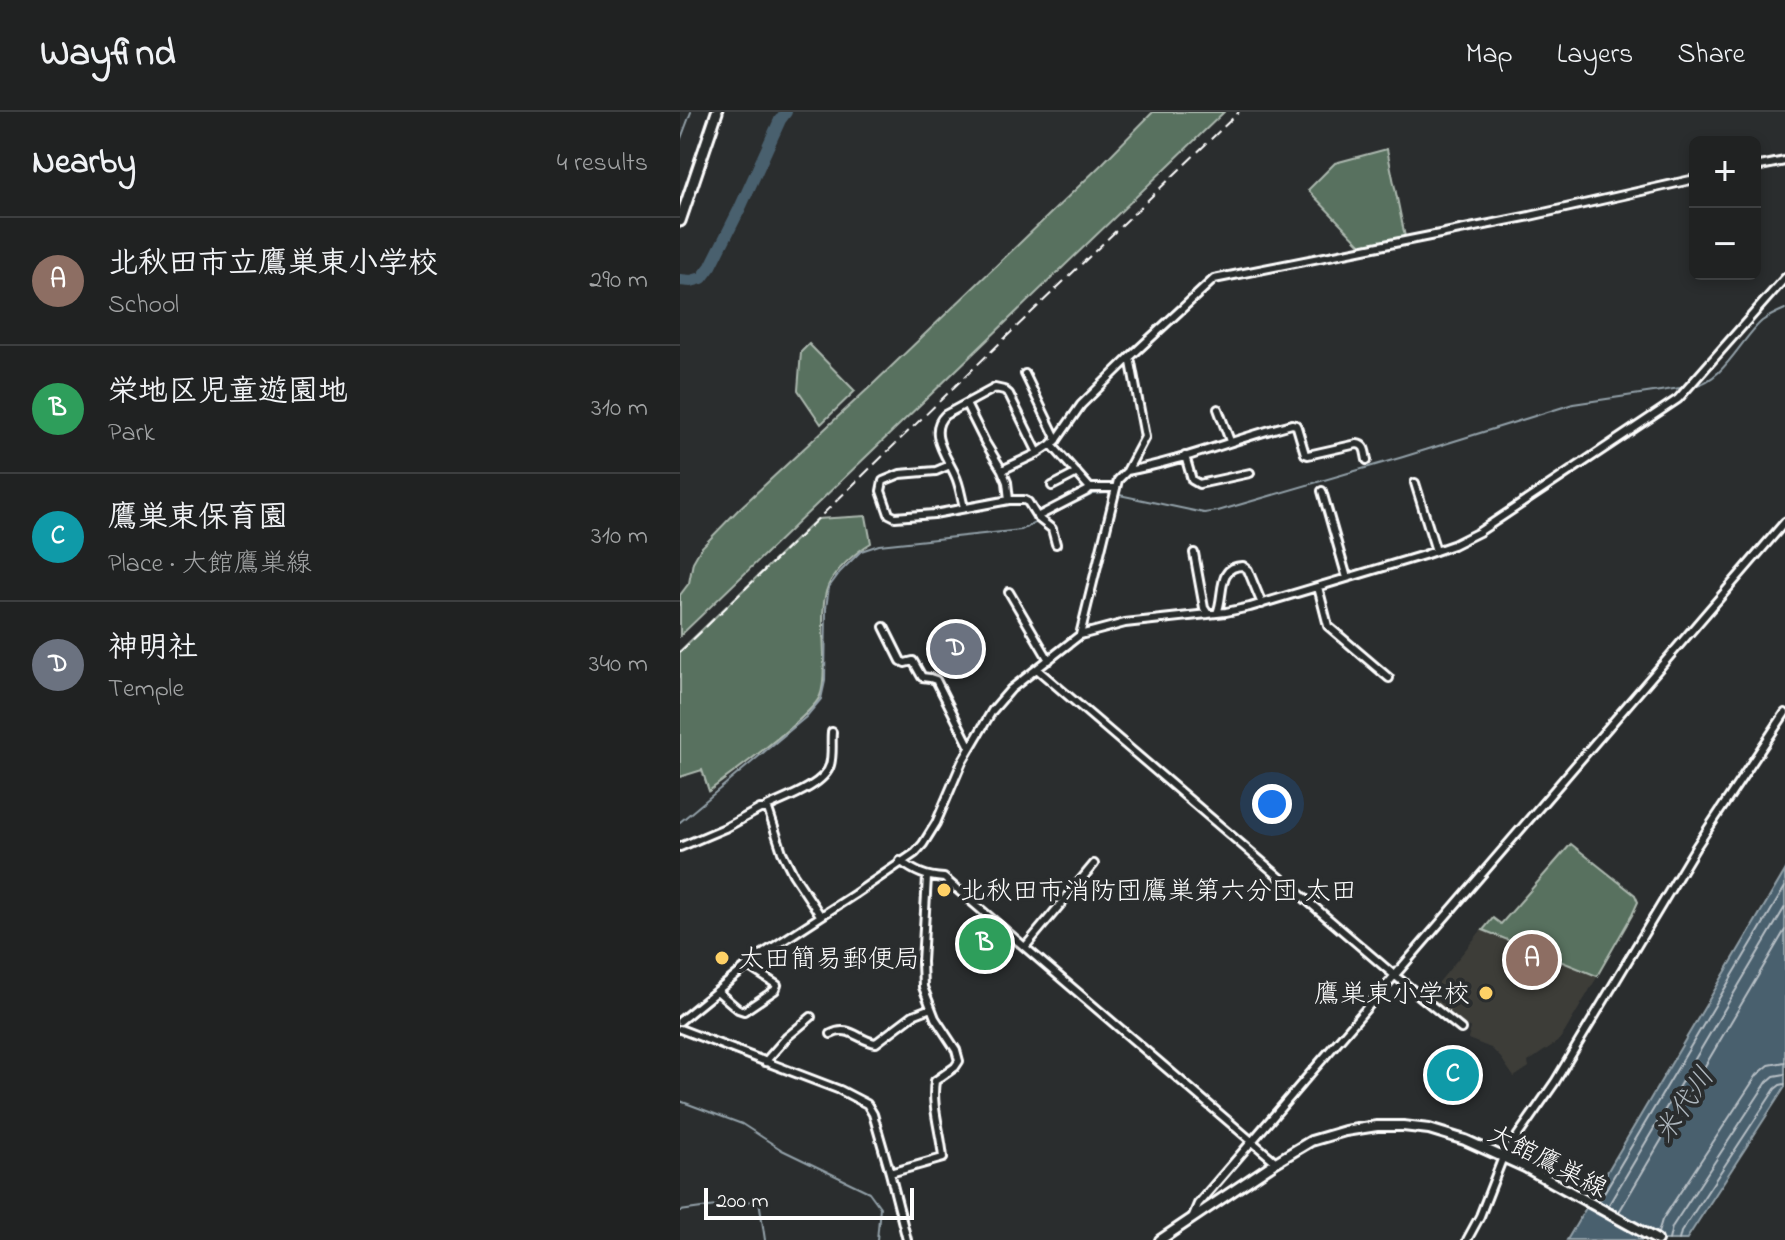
<!DOCTYPE html>
<html lang="en">
<head>
<meta charset="utf-8">
<style>
  :root { --surface:#202222; --page:#282a2a; --text:#f1f3f6; --muted:#a2a4a5; --line:#3d3f40; --accent:#0b8043 }
  body { margin:0; font-family:"Indie Flower","Klee One",sans-serif; background:var(--page); color:var(--text) }
  .controls { position:absolute; right:24px; top:24px; display:grid; overflow:hidden; border-radius:12px; box-shadow:0 4px 12px #0003 }
  .controls button { width:72px; height:72px; display:grid; place-items:center; padding:0; border:0; border-bottom:2px solid var(--line); background:var(--surface); color:var(--text); font:40px sans-serif }
  .scale { position:absolute; left:24px; bottom:20px; width:210px; box-sizing:border-box; padding-left:8px; border:4px solid #fff; border-top:0; font-size:22px; line-height:28px; white-space:nowrap; color:#fff; -webkit-text-stroke:6px #2a2d2e; paint-order:stroke }
  .you { position:absolute; left:592px; top:692px; width:28px; height:28px; margin:-20px; border:6px solid #fff; border-radius:50%; background:#1a73e8; box-shadow:0 0 0 12px #1a73e833 }
  .badge { display:grid; place-items:center; width:52px; height:52px; border-radius:50%; background:var(--accent); color:#fff; font-size:26px; font-weight:700 }
  .pin { position:absolute; translate:-50% -50%; border:4px solid #fff; box-shadow:0 2px 8px #0006 }
  .list { margin:0; padding:0; list-style:none }
  h2 { display:flex; justify-content:space-between; align-items:center; height:104px; margin:0; padding:0 32px; font-size:34px }
  h2 small { font-size:26px; font-weight:400; color:var(--muted) }
  .list li { display:grid; grid-template-columns:52px 1fr auto; gap:24px; align-items:center; box-sizing:border-box; height:128px; padding:0 32px; border-top:2px solid var(--line) }
  .list b { display:block; font-size:30px; white-space:nowrap }
  .list p { margin:0; font-size:26px; white-space:nowrap; color:var(--muted) }
  .list em { font-size:26px; font-style:normal; color:var(--muted) }
  .map { position:relative; flex:none; width:1105px; height:1128px; overflow:hidden }
  header { display:flex; align-items:center; gap:48px; box-sizing:border-box; height:112px; padding:0 40px; background:var(--surface); border-bottom:2px solid var(--line) }
  header strong { font-size:38px }
  nav { display:flex; gap:44px; margin-inline-start:auto; font-size:28px }
  main { display:flex }
  aside { flex:1; background:var(--surface) }
  .map>svg:first-child { display:block }
  .built { fill:#3e3e39 }
  .green { fill:#58715f; stroke:#acb8af; stroke-width:2 }
  .water { fill:#4a606e; stroke:#92a0a8; stroke-width:2 }
  .lines { fill:none; stroke-linecap:round; stroke-linejoin:round }
  .shore { stroke:#b7bfc5; stroke-width:2 }
  .stream { stroke:#92a0a8; stroke-width:2 }
  .river { stroke:#4a606e; stroke-width:12 }
  .minor-casing { stroke:#fff; stroke-width:12 }
  .secondary-casing { stroke:#fff; stroke-width:14 }
  .trunk-casing { stroke:#fff; stroke-width:15 }
  .minor { stroke:#2a2d2e; stroke-width:6 }
  .secondary { stroke:#2a2d2e; stroke-width:8 }
  .trunk { stroke:#2a2d2e; stroke-width:9 }
  .rail { stroke:#fff; stroke-width:2; stroke-dasharray:12 6; stroke-linecap:butt }
  .poi-dot { fill:#ffd166; stroke:#2a2d2e; stroke-width:3 }
  .labels { text-anchor:middle; stroke-width:8; stroke-linejoin:round; paint-order:stroke }
  .poi-label { font-size:26px; fill:#fff; stroke:#2a2d2e; text-anchor:start }
  .street-label { font-size:26px; fill:#fff; stroke:#2a2d2e }
  .water-label { font-size:28px; font-style:italic; fill:#aeb7be; stroke:#2a2d2e }
</style>
</head>
<body>
<header>
<strong>Wayfind</strong>
<nav><a>Map</a><a>Layers</a><a>Share</a></nav>
</header>
<main>
<aside>
<h2>Nearby<small>4 results</small></h2>
<ul class="list">
<li><span class="badge" style="background:#8d6e63">A</span><div><b>北秋田市立鷹巣東小学校</b><p>School</p></div><em>290 m</em></li>
<li><span class="badge" style="background:#2e9e5b">B</span><div><b>栄地区児童遊園地</b><p>Park</p></div><em>310 m</em></li>
<li><span class="badge" style="background:#0f9aa8">C</span><div><b>鷹巣東保育園</b><p>Place · 大館鷹巣線</p></div><em>310 m</em></li>
<li><span class="badge" style="background:#6b7280">D</span><div><b>神明社</b><p>Temple</p></div><em>340 m</em></li>
</ul>
</aside>
<div class="map">
<svg width="1105" height="1128" viewBox="0 0 1105 1128">
  <rect width="100%" height="100%" fill="#2a2d2e"/>
  <filter id="ink" filterUnits="userSpaceOnUse"><feTurbulence type="fractalNoise" baseFrequency=".0125" numOctaves="2"/><feDisplacementMap in="SourceGraphic" scale="16" xChannelSelector="R" yChannelSelector="G"/><feConvolveMatrix kernelMatrix="1 2 1 2 8 2 1 2 1" color-interpolation-filters="sRGB"/></filter>
  <g filter="url(#ink)">
    <path class="built" d="M890 731 956 783 959 790 953 804 883 923 877 930 848 950 849 955 834 965 821 946 811 936 788 927 791 916 781 911 747 885 812 805 821 810Z"/>
    <path class="green" d="M473 0H544L0 524V483L9 471 13 450 21 436 59 397 192 273 422 52Z
      M707 37 725 125 681 133 628 78 655 51Z
      M129 232 175 279 141 312 118 278 121 240Z
      M186 404 191 431C177 439 154 459 148 474 140 493 144 526 144 547 143 559 145 572 140 584 132 604 51 662 29 679L22 658 0 665V539L137 407Z
      M891 732 955 783 958 790 952 803 917 864 803 818 813 806 821 812Z
      M312 811 324 821 298 852 285 842Z"/>
    <path class="water" d="M1105 759V975L1006 1128H887Z"/>
    <g class="lines">
      <path class="shore" d="M919 1089 1105 775
        M928 1094 1105 795
        M939 1100 1105 818
        M978 1121 982 1108 1077 963 1089 953 1105 950
        M989 1128 992 1115 1087 970 1094 964 1105 962
        M999 1128 1001 1120 1095 977 1100 973 1105 972"/>
      <path class="stream" d="M0 29 11 0
        M1013 274C1043 270 1061 227 1082 209 1089 204 1098 200 1105 197
        M0 710 126 605 141 587 145 569 146 496 149 475 160 460 181 439 199 433 341 418 413 382 430 381 524 401 538 399 723 345 893 292 1007 275
        M0 989 62 1012 102 1038 189 1080 200 1095 197 1128
        M0 1099 79 1088 85 1128"/>
      <path class="river" d="M0 168 11 169 22 166 31 154 60 96 100 8 106 0"/>
      <defs>
        <path id="minor" d="M1075 55 1105 49
          M345 262 377 328
          M286 292 305 330 322 358
          M538 297 550 329
          M371 332 410 376H435
          M505 344 512 368 519 372 570 361
          M270 353 256 359 220 362 203 369 201 379 209 402 215 405 254 402 329 388 327 370 322 358 358 341 376 329 401 293 450 245
          M447 359C503 349 557 326 612 312L616 313 617 315 625 342 628 343 677 332C686 333 685 340 687 348
          M735 371 756 439
          M372 374 397 361
          M642 379 667 466
          M329 388H344L348 390 358 406 372 417 376 432
          M284 395C281 385 280 373 275 363 267 345 247 320 265 303L315 276 324 278 329 282 358 341
          M357 405 407 379 410 376
          M514 441 524 496 528 502
          M638 475 648 514 709 566
          M329 480 369 548
          M537 501C545 484 536 454 563 454L568 458 582 492
          M204 515 221 549 225 551 233 549 242 565 250 566 256 568 290 635
          M400 523 438 368 447 359 465 325 450 245 534 167 850 104 1015 67
          M358 558 714 863 781 917
          M87 695C104 687 145 673 150 653 153 643 151 630 152 620
          M0 735 45 716 80 697H88L102 740 113 762 140 803
          M220 749C235 760 246 765 264 766L596 1050
          M345 835 414 752
          M37 879 58 897 64 899 95 878 97 873 68 854
          M0 909 81 843 175 782 235 741 243 732 256 711 282 650 312 599 331 577 400 523 445 511 546 500 570 495 744 443 773 433 799 420 998 287 1105 166
          M0 917 160 978 187 992 193 1002 210 1061 227 1128
          M151 922C169 912 179 929 196 931L233 903 251 896
          M85 950 107 925 131 905
          M210 1061 263 1046C261 1021 251 994 255 969L275 955 279 949 276 938 255 906 243 875 242 850 247 765
          M513 1104 518 1092 1105 410
          M787 1128 800 1104 823 1045 875 970 1016 735 1105 601"/>
        <path id="secondary" d="M480 1128 596 1050 631 1029 665 1019 697 1014H723L749 1017 785 1028 845 1055 977 1128"/>
        <path id="trunk" d="M0 109 37 0"/>
      </defs>
      <use href="#minor" class="minor-casing"/>
      <use href="#secondary" class="secondary-casing"/>
      <use href="#trunk" class="trunk-casing"/>
      <use href="#minor" class="minor"/>
      <use href="#secondary" class="secondary"/>
      <use href="#trunk" class="trunk"/>
      <path class="rail" d="M0 540 559 0"/>
    </g>
  </g>
  <g class="poi-dot">
    <circle cx="264" cy="778" r="8"/>
    <circle cx="42" cy="846" r="8"/>
    <circle cx="806" cy="881" r="8"/>
  </g>
  <g class="labels">
    <g class="poi-label">
      <text x="280" y="787">北秋田市消防団鷹巣第六分団 太田</text>
      <text x="58" y="855">太田簡易郵便局</text>
      <text x="790" y="890" text-anchor="end">鷹巣東小学校</text>
    </g>
    <g class="street-label">
      <text transform="translate(868 1048) rotate(27)" y="9">大館鷹巣線</text>
    </g>
    <g class="water-label">
      <text transform="translate(1003 992) rotate(-56)" y="10">米代川</text>
    </g>
  </g>
</svg>
<div class="controls">
<button>+</button>
<button>−</button>
</div>
<div class="scale">200 m</div>
<div class="you"></div>
<div class="pin badge" style="left:852px;top:848px;background:#8d6e63">A</div>
<div class="pin badge" style="left:305px;top:832px;background:#2e9e5b">B</div>
<div class="pin badge" style="left:773px;top:963px;background:#0f9aa8">C</div>
<div class="pin badge" style="left:276px;top:537px;background:#6b7280">D</div>
</div>
</main>
</body>
</html>
